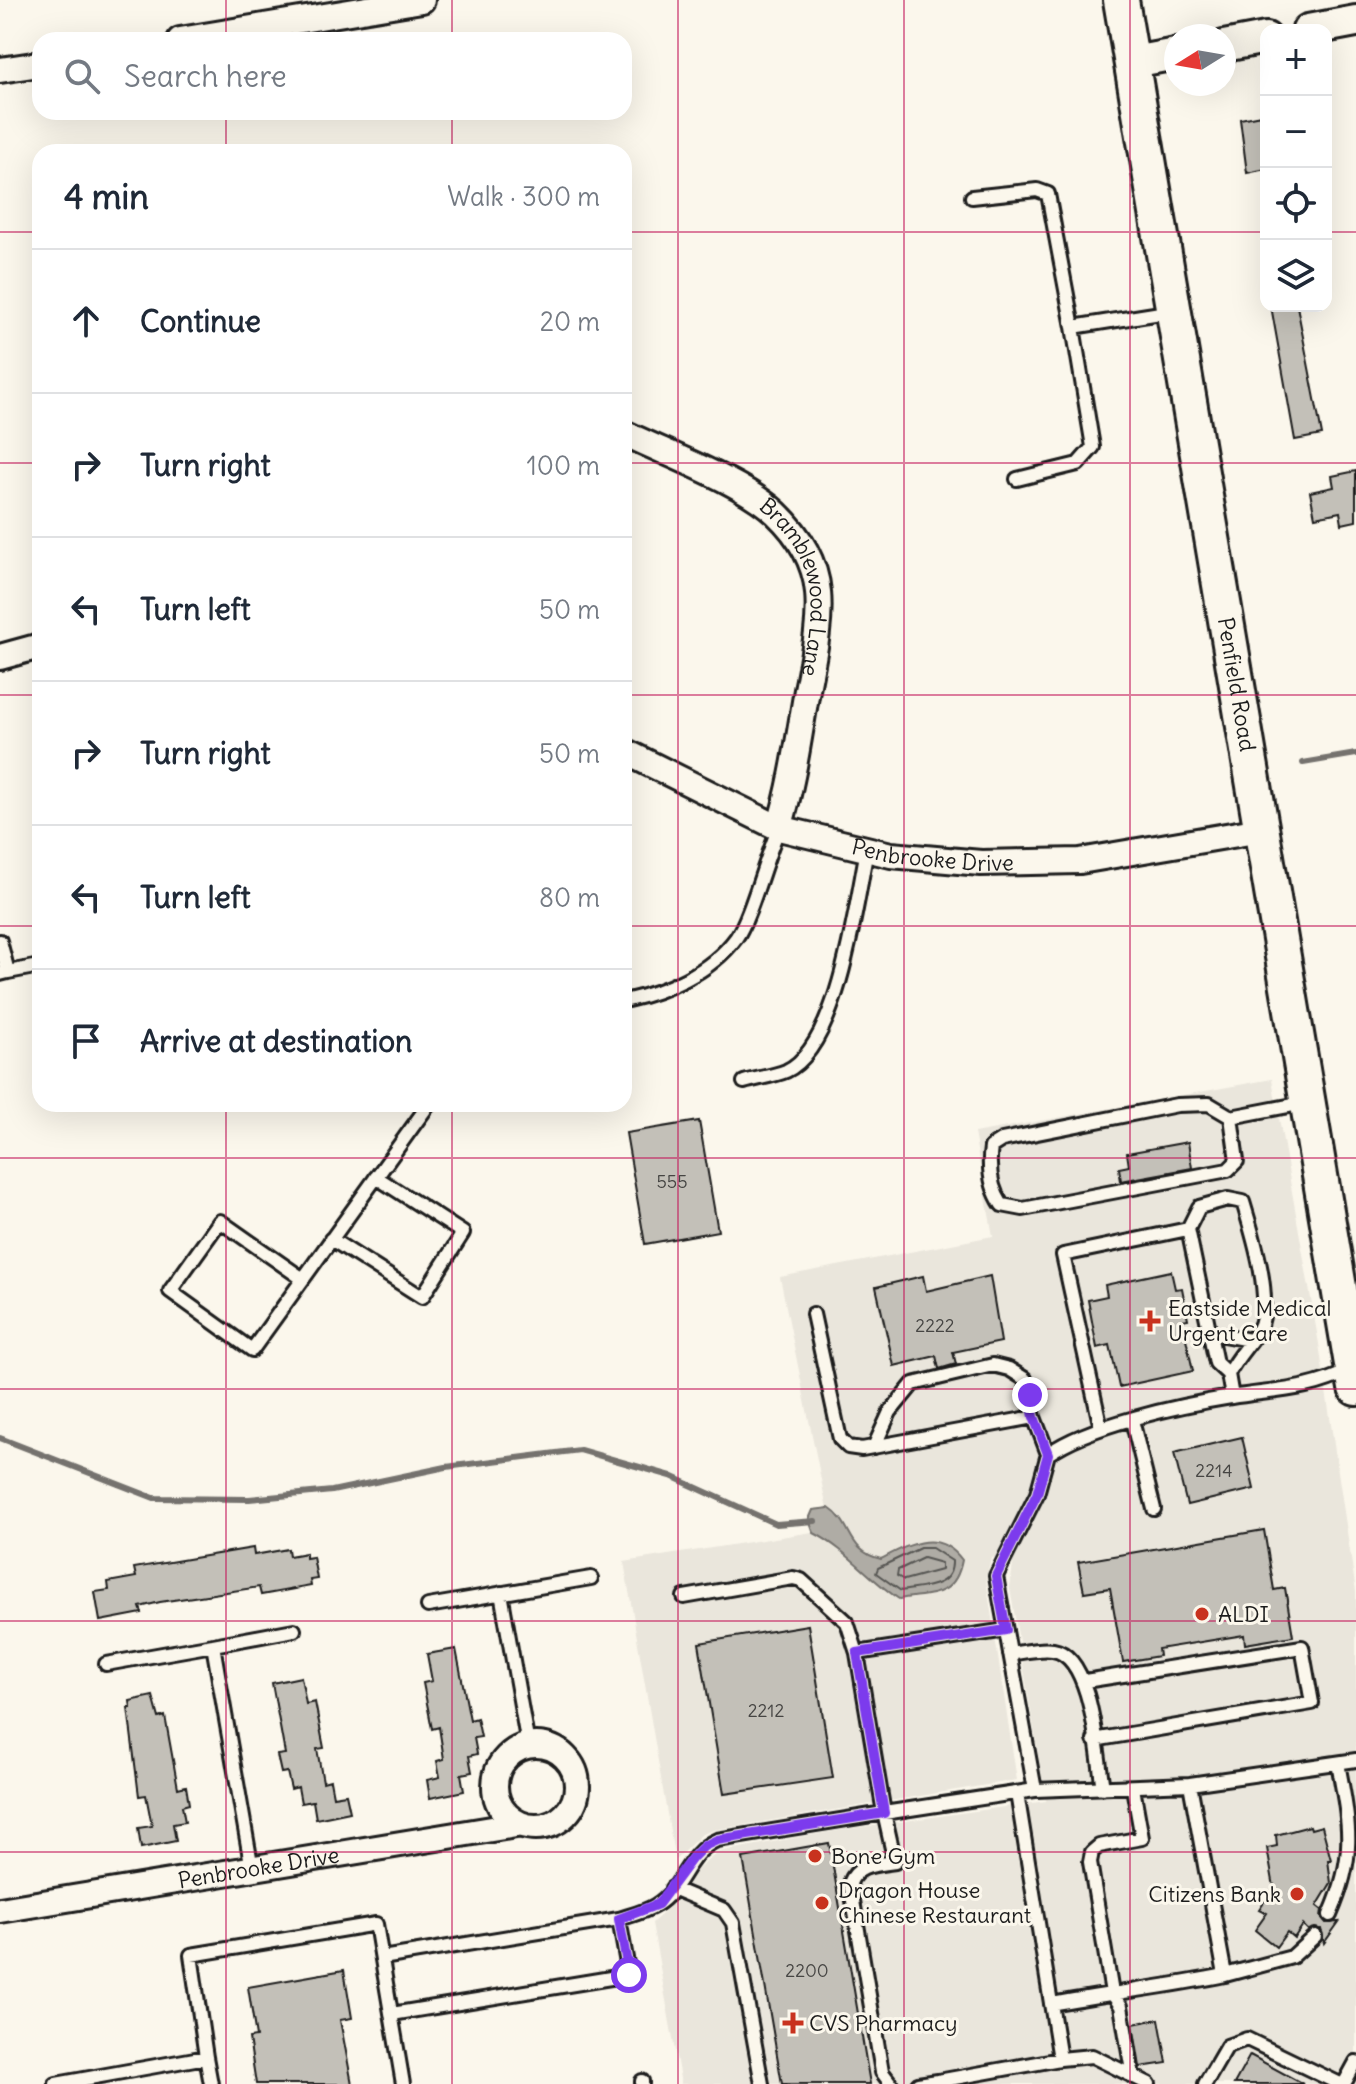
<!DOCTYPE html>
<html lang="en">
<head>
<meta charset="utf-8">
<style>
  :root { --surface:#fff; --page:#f2f2f3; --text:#1f2937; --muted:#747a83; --line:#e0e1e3 }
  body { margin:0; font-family:Delius,sans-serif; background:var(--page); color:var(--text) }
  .controls { position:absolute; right:24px; top:24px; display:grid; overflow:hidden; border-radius:16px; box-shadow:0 8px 32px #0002 }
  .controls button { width:72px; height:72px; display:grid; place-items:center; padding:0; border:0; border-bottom:2px solid var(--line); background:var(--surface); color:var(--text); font:40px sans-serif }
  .compass { position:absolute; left:1164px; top:24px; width:72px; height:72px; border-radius:50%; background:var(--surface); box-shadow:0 8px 32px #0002; rotate:259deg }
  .stop { position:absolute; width:24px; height:24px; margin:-18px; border:6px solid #7c3aed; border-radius:50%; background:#fff }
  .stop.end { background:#7c3aed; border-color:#fff; box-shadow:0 2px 8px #0008 }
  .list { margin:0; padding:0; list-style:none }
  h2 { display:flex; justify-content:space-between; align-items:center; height:104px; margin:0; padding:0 32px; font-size:34px }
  h2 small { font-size:26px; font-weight:400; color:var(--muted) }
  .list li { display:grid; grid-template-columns:52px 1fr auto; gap:24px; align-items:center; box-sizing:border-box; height:144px; padding:0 32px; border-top:2px solid var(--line) }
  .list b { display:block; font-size:30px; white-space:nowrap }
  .list em { font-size:26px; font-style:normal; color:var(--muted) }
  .icon { flex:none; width:44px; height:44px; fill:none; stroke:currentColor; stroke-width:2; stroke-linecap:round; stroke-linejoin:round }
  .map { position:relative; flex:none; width:1356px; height:2084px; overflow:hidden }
  .search { position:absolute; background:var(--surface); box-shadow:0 8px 32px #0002; left:32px; top:32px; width:600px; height:88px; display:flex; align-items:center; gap:20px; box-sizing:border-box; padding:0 28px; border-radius:24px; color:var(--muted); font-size:30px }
  .panel { position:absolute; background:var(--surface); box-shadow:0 8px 32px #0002; left:32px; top:144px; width:600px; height:968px; border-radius:24px }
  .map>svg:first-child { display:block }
  .built { fill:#eae6dc }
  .water { fill:#afaca5; stroke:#74726e; stroke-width:2 }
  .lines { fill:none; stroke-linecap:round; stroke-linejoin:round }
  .shore { stroke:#575653; stroke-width:2 }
  .stream { stroke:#74726e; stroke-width:6 }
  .building { fill:#c3c0b8; stroke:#1c1c1c; stroke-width:2 }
  .service-casing { stroke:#1c1c1c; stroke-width:18 }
  .minor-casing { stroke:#1c1c1c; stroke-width:30 }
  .tertiary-casing { stroke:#1c1c1c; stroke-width:36 }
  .secondary-casing { stroke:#1c1c1c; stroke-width:40 }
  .service { stroke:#fbf7ec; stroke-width:12 }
  .minor { stroke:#fbf7ec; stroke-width:24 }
  .tertiary { stroke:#fbf7ec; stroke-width:30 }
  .secondary { stroke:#fbf7ec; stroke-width:34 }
  .route { stroke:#7c3aed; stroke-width:10 }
  .grid { fill:none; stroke:#c2185b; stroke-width:2; stroke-opacity:0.55 }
  .poi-dot { fill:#c8321e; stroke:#fbf7ec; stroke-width:3 }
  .labels { text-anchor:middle; stroke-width:6; stroke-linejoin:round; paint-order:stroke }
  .number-label { font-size:18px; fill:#464543 }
  .street-label { font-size:22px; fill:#1c1c1c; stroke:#fbf7ec }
  .poi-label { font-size:22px; fill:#1c1c1c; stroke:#fbf7ec; text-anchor:start }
</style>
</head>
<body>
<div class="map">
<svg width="1356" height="2084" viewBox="0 0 1356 2084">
  <rect width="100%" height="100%" fill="#fbf7ec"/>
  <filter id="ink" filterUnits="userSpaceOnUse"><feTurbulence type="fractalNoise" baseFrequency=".0125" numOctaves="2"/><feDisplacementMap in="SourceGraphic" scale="16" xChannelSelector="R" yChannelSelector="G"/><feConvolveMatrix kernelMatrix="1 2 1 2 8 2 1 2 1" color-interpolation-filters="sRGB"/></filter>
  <g filter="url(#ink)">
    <path class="built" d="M1272 1079 1319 1344 1356 1592V2084H681L652 1923 674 1903 698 1869 718 1852 833 1831 1046 1801 1010 1588 1014 1555 991 1558 986 1579 1017 1780 714 1830 702 1834 675 1860 624 1562 831 1529 780 1277 993 1236 974 1133Z"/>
    <path class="water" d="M829 1508C854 1524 846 1551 881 1559 910 1544 938 1528 962 1560 955 1598 932 1593 899 1599 869 1579 846 1549 814 1533L809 1519 813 1510Z"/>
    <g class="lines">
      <path class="shore" d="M920 1548H932L952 1561C953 1588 923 1587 901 1591L876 1573 878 1568Z
        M923 1558 941 1563V1570L904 1580 897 1576 898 1570Z"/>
      <path class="stream" d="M1303 763 1356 754
        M0 1438 154 1498 249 1499 332 1491 446 1467 580 1450 671 1476 776 1524 815 1521"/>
    </g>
    <path class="building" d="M1266 114V169L1247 173 1240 119Z
      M1271 306H1297L1322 435 1295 440Z
      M1356 471V521L1342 524 1340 512 1315 517 1310 492 1334 487 1332 476Z
      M699 1121 718 1231 645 1244 626 1133Z
      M1188 1142 1192 1168 1121 1181 1119 1168 1129 1166 1127 1153Z
      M1171 1271 1175 1289 1182 1288 1188 1319 1182 1320 1193 1371 1119 1387 1110 1345 1097 1348 1088 1300 1107 1296 1105 1285Z
      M923 1276 926 1291 990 1276 1001 1342 953 1352 956 1364 939 1369 936 1356 894 1366 876 1287Z
      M1242 1437 1254 1489 1187 1505 1174 1453Z
      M1264 1530 1274 1590 1285 1588 1293 1636 1245 1644 1244 1635 1158 1649 1159 1656 1123 1662 1110 1588 1084 1592 1078 1562Z
      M253 1548 254 1555 288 1549 289 1556 306 1553V1558L313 1557 317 1579 310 1580 311 1586 261 1595 259 1587 160 1602 140 1607 142 1613 100 1621 95 1592 109 1590 108 1582 136 1577 134 1568Z
      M808 1625 833 1778 724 1794 699 1643Z
      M456 1649 470 1720 477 1718 481 1737 474 1738 477 1754 469 1756 472 1772 461 1774 464 1791 430 1798 427 1780 440 1777 437 1761 444 1759 439 1727 432 1729 423 1683 432 1681 427 1654Z
      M301 1677 306 1704 315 1702 324 1748 317 1749 323 1782 330 1780 333 1796 346 1794 350 1812 316 1819 313 1801 301 1803 298 1787 291 1789 287 1772 281 1773 277 1755 285 1754 272 1683Z
      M153 1696 159 1718 165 1716 178 1788 186 1786 189 1804 182 1806 185 1822 173 1824 176 1841 141 1848 138 1828 152 1826 146 1795 139 1796 128 1708H131L130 1701Z
      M1310 1826 1311 1829 1322 1826 1331 1860H1328L1331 1883 1317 1906 1322 1910 1321 1917 1326 1923 1339 1922 1324 1943 1321 1929 1308 1930 1303 1925 1294 1938 1287 1932 1276 1947 1255 1930 1267 1913 1259 1909 1274 1887 1267 1848 1277 1846 1276 1835Z
      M829 1843 870 2084H782L743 1858Z
      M344 1970 352 2018 340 2020 352 2084H256L249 2038 256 2037 248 1987Z
      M1159 2019 1167 2063 1140 2067 1133 2024Z
      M1250 2055 1303 2084H1234Z"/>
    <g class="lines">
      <defs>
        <path id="service" d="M972 197 1037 190 1048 194 1073 327 1173 311
          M1017 479 1078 464 1093 447 1073 327
          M0 941 8 972 0 974
          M8 972 40 966
          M624 1001C665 992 710 973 736 938 751 917 766 856 779 828
          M744 1082C758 1078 774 1076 786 1071 839 1047 856 903 867 850
          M1231 1117 1237 1161 1228 1170 1023 1209 1002 1205C990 1187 988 1168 991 1147L1002 1140 1177 1105 1209 1104 1231 1117 1304 1103
          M331 1239 422 1297 463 1233 376 1177
          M303 1279 220 1221 170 1291 252 1350 429 1104
          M813 1314 840 1439 848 1447 862 1449 1034 1417 1048 1454
          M1212 1333 1250 1340
          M1228 1374C1237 1356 1250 1344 1259 1329 1274 1301 1252 1232 1243 1202L1228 1199 1199 1207 1188 1229 1216 1363 1228 1374 1232 1397
          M1132 1420 1154 1509
          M1101 1428 1063 1255 1188 1229
          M874 1447 890 1412 913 1384 993 1365 1009 1369 1025 1379 1034 1417
          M501 1593 528 1745
          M428 1606 591 1578
          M857 1653 1006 1630
          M1010 1654C1024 1652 1040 1648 1053 1650 1093 1656 1097 1755 1103 1788
          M106 1664 213 1645
          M1085 1681 1302 1647 1312 1703 1094 1740
          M1035 1790 996 1576 1037 1494 1048 1454C1088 1425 1181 1405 1231 1397 1277 1390 1308 1391 1351 1370
          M252 1869 213 1645 294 1630
          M672 1888 724 1910 733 1923 762 2084
          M1330 1915C1356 1856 1350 1827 1338 1763
          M619 1919C631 1915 645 1912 656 1905 683 1889 686 1853 717 1840L884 1813 857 1653 847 1622 801 1580 793 1578 684 1597
          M382 1958 619 1919 629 1975 392 2014
          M1225 1975 1292 1957 1315 1936
          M1051 2004C1109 1993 1167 1987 1225 1975L1190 1784
          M206 2057 191 1955 376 1924 403 2084
          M1060 2059 1092 2056 1149 2084
          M1133 2077 1121 2006 1112 1993 1090 1862 1092 1852 1099 1846 1142 1838 1133 1788
          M642 2081V2084
          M938 2081 1060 2059 1017 1793
          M56 2084 206 2057 211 2084
          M891 2084 882 2072 850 1883C857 1864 877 1865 895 1862L884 1813 1035 1790 1190 1784 1356 1760
          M918 2084 938 2081 939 2084
          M1205 2084 1227 2046 1247 2039 1340 2084
          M1344 2084 1356 2062"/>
        <g id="minor">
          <path d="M180 40 422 0"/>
          <path d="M0 70 40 64"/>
          <path id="s1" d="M624 433C667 454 743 482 776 513 798 534 815 561 818 592 821 624 813 658 807 690 799 736 793 783 779 828"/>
          <path d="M0 657 40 646"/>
          <path id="s2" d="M624 751 779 828 891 855 981 863 1080 861 1261 830"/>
          <circle cx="536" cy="1786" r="41"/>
          <path id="s3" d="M0 1910 516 1825"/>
        </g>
        <path id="tertiary" d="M1308 30 1356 21
          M1224 46 1266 38
          M1133 62 1176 54"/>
        <g id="secondary">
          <path id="s4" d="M1121 0 1356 1388"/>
        </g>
      </defs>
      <use href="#service" class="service-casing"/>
      <use href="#minor" class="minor-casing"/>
      <use href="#tertiary" class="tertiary-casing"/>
      <use href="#secondary" class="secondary-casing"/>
      <use href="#service" class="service"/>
      <use href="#minor" class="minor"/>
      <use href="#tertiary" class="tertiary"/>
      <use href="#secondary" class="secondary"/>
    </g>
  </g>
  <g class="lines" filter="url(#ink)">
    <path class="route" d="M629 1975 619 1919 658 1904 692 1858 704 1846 717 1840 884 1813 857 1653 1006 1630 996 1576 1037 1494 1048 1454 1034 1417 1030 1395"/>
  </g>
  <path class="grid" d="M226 0V40M452 0V40M678 0V2084M904 0V2084M1130 0V2084M226 112V152M452 112V152M0 232H40M624 232H1266M1326 232H1356M0 463H40M624 463H1356M0 695H40M624 695H1356M0 926H40M624 926H1356M226 1104V2084M452 1104V2084M0 1158H1356M0 1389H1356M0 1621H1356M0 1852H1356"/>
  <g class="poi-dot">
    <path d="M1146 1309h8v8h8v8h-8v8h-8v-8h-8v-8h8z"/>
    <circle cx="1202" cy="1614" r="8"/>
    <circle cx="815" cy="1856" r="8"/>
    <circle cx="1297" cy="1894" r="8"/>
    <circle cx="822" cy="1903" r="8"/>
    <path d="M789 2011h8v8h8v8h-8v8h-8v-8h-8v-8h8z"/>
  </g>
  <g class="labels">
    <g class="number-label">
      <text x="672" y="1188">555</text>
      <text x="935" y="1332">2222</text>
      <text x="1214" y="1477">2214</text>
      <text x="766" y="1717">2212</text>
      <text x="807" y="1977">2200</text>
    </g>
    <g class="street-label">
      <text dy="8" stroke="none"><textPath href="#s1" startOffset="252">Bramblewood Lane</textPath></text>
      <text dy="8" stroke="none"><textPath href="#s4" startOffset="694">Penfield Road</textPath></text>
      <text dy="8" stroke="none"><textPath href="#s2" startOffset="330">Penbrooke Drive</textPath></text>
      <text dy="8" stroke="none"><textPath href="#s3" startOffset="262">Penbrooke Drive</textPath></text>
    </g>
    <g class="poi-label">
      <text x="1168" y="1316">Eastside Medical<tspan x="1168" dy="25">Urgent Care</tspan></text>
      <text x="1218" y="1622">ALDI</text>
      <text x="831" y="1864">Bone Gym</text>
      <text x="838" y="1898">Dragon House<tspan x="838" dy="25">Chinese Restaurant</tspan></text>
      <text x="1281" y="1902" text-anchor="end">Citizens Bank</text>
      <text x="809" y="2031">CVS Pharmacy</text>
    </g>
  </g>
</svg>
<div class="controls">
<button>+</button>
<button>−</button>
<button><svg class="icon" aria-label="locate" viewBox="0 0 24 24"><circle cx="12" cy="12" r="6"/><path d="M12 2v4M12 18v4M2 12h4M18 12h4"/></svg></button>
<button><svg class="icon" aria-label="layers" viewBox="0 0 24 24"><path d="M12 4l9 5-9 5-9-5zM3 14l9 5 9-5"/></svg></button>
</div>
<svg class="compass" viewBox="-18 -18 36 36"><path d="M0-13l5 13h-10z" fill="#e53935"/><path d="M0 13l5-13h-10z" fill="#747a83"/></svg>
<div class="stop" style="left:629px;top:1975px"></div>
<div class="stop end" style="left:1030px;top:1395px"></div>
<div class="search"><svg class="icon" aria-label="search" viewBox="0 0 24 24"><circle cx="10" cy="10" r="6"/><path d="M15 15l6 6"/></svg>Search here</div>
<section class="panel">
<h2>4 min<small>Walk · 300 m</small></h2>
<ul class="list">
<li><svg class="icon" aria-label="ahead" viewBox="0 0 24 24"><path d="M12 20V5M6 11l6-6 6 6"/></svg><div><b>Continue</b></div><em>20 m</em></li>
<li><svg class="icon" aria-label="right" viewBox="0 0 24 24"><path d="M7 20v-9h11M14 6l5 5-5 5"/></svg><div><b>Turn right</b></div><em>100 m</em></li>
<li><svg class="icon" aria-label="left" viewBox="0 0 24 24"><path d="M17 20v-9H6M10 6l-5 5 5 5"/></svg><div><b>Turn left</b></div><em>50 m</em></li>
<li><svg class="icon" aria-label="right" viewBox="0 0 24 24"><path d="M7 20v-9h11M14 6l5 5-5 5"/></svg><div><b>Turn right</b></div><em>50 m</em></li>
<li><svg class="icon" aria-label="left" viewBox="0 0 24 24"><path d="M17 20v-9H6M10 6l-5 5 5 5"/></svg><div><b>Turn left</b></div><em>80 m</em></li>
<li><svg class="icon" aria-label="arrive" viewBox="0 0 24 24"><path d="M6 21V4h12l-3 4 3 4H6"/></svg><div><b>Arrive at destination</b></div></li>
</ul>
</section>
</div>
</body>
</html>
